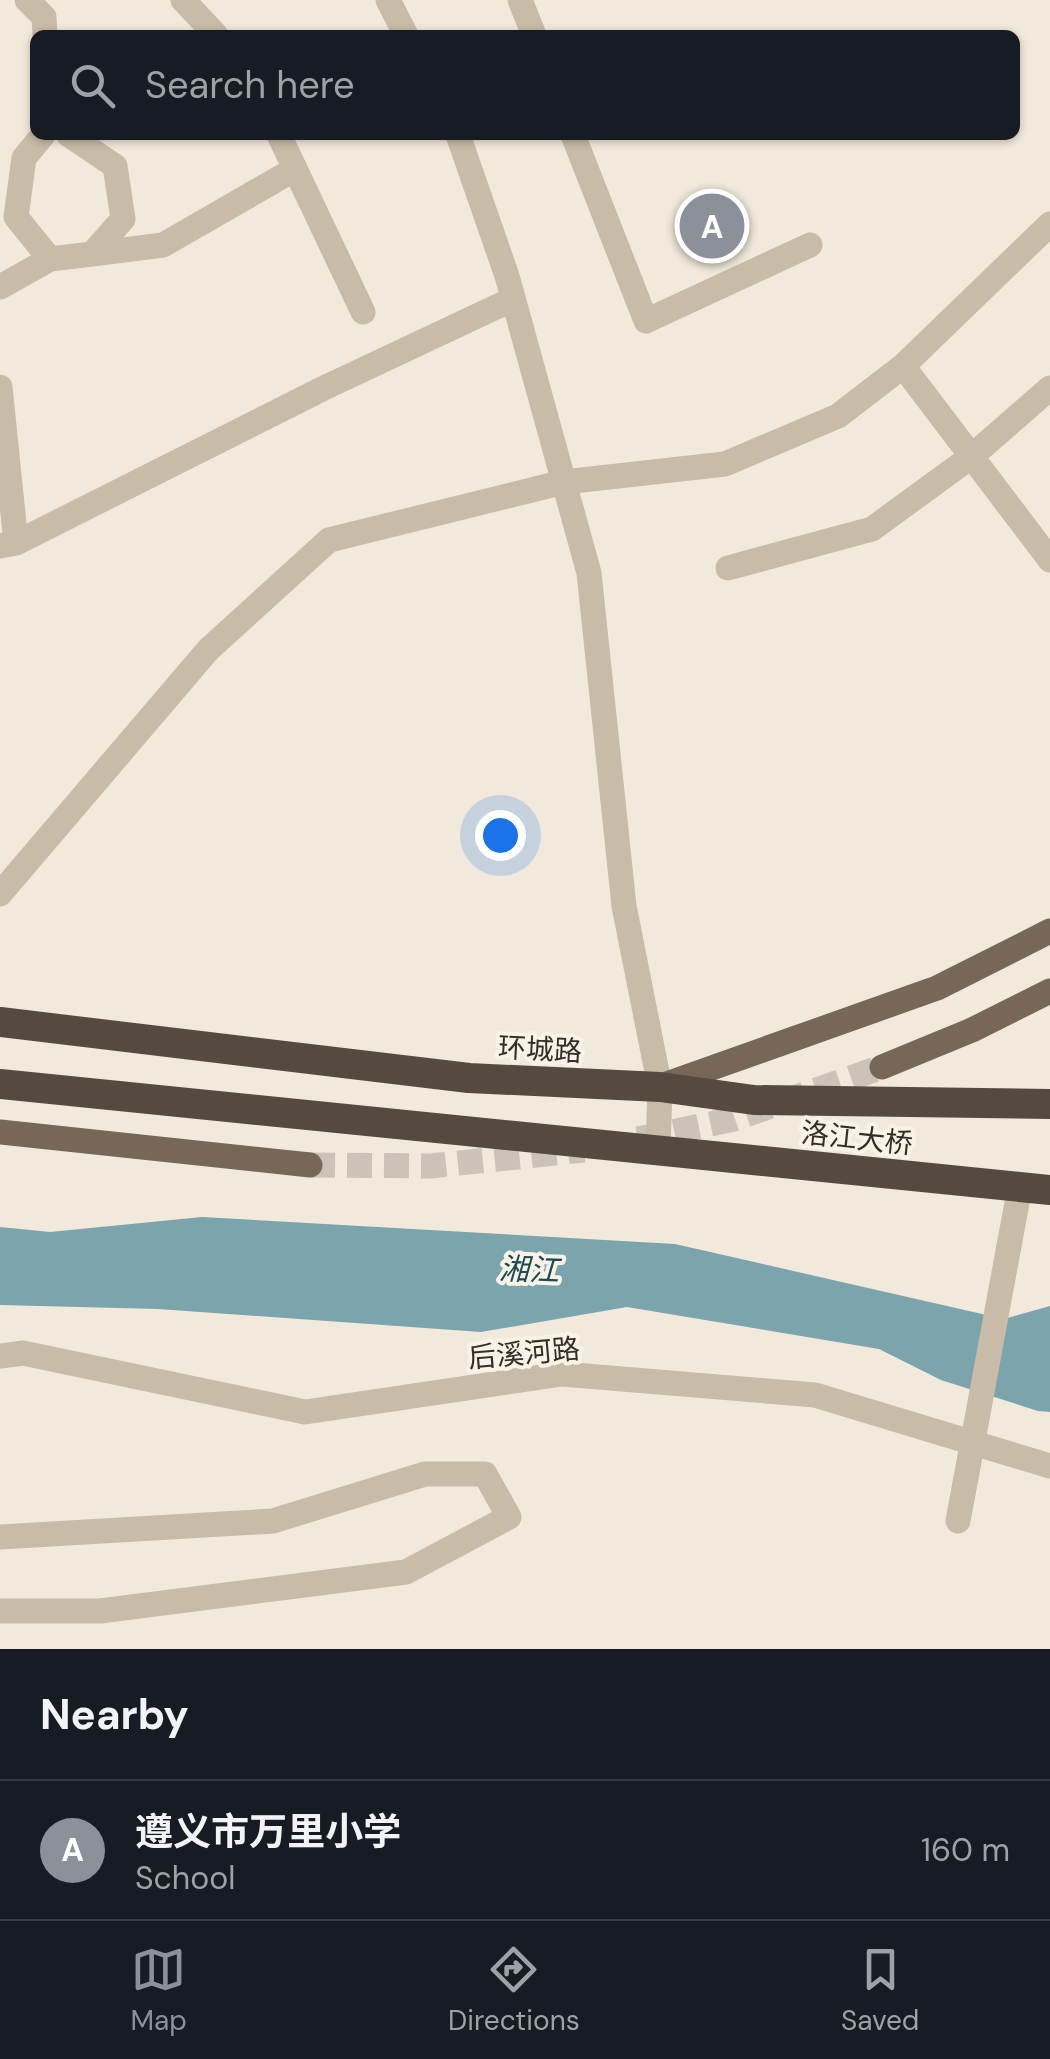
<!DOCTYPE html>
<html lang="en">
<head>
<meta charset="utf-8">
<style>
  :root { --surface:#171b24; --page:#20242c; --text:#f1f3f6; --muted:#9ea1a6; --line:#363941; --accent:#8c9099 }
  body { margin:0; font-family:"DM Sans","Noto Sans SC",sans-serif; background:var(--page); color:var(--text) }
  .you { position:absolute; left:500px; top:835px; width:35px; height:35px; margin:-25px; border:8px solid #fff; border-radius:50%; background:#1a73e8; box-shadow:0 0 0 15px #1a73e833 }
  .badge { display:grid; place-items:center; width:65px; height:65px; border-radius:50%; background:var(--accent); color:#fff; font-size:32px; font-weight:700 }
  .pin { position:absolute; translate:-50% -50%; border:5px solid #fff; box-shadow:0 2px 10px #0006 }
  .list { margin:0; padding:0; list-style:none }
  h2 { display:flex; justify-content:space-between; align-items:center; height:130px; margin:0; padding:0 40px; font-size:42px }
  h2 small { font-size:32px; font-weight:400; color:var(--muted) }
  .list li { display:grid; grid-template-columns:65px 1fr auto; gap:30px; align-items:center; box-sizing:border-box; height:140px; padding:0 40px; border-top:2px solid var(--line) }
  .list b { display:block; font-size:38px; white-space:nowrap }
  .list p { margin:0; font-size:32px; white-space:nowrap; color:var(--muted) }
  .list em { font-size:32px; font-style:normal; color:var(--muted) }
  .icon { flex:none; width:55px; height:55px; fill:none; stroke:currentColor; stroke-width:2; stroke-linecap:round; stroke-linejoin:round }
  .map { position:relative; flex:none; width:1050px; height:1649px; overflow:hidden }
  .search { position:absolute; background:var(--surface); box-shadow:0 2px 8px #0004; left:30px; right:30px; top:30px; height:110px; display:flex; align-items:center; gap:25px; box-sizing:border-box; padding:0 35px; border-radius:15px; color:var(--muted); font-size:38px }
  .sheet { height:270px; background:var(--surface) }
  nav { display:flex; justify-content:space-around; align-items:center; box-sizing:border-box; height:140px; border-top:2px solid var(--line); background:var(--surface); font-size:28px; color:var(--muted) }
  nav a { display:grid; justify-items:center; gap:5px }
  nav .on { color:var(--accent) }
  .map>svg:first-child { display:block }
  .water { fill:#7ba4ad }
  .lines { fill:none; stroke-linecap:round; stroke-linejoin:round }
  .primary-tunnel { stroke:#cbc3b7; stroke-width:25; stroke-dasharray:25 12; stroke-linecap:butt }
  .street { stroke:#c8bba7; stroke-width:25 }
  .primary { stroke:#766759; stroke-width:25 }
  .highway { stroke:#56493f; stroke-width:30 }
  .street-bridge { stroke:#c8bba7; stroke-width:25 }
  .labels { text-anchor:middle; stroke-width:8; stroke-linejoin:round; paint-order:stroke }
  .street-label { font-size:28px; fill:#352d27; stroke:#f9f3e7 }
  .water-label { font-size:30px; font-style:italic; fill:#1e4a55; stroke:#f9f3e7 }
</style>
</head>
<body>
<div class="map">
<svg width="1050" height="1649" viewBox="0 0 1050 1649">
  <rect width="100%" height="100%" fill="#f1e9db"/>
  <path class="water" d="M202 1217 675 1244 1004 1319 1050 1306V1412L1038 1411 941 1380 879 1349 627 1307 481 1332 158 1309 0 1305V1227L50 1232Z"/>
  <g class="lines">
    <path class="primary-tunnel" d="M638 1139 734 1119 882 1067
      M310 1165 430 1166 584 1150"/>
    <path class="street" d="M27 0 44 17 45 35
      M183 0 216 35
      M388 0 406 35
      M520 0 534 35
      M43 135 24 158 16 217 50 259 92 254 123 219 115 166 69 135
      M279 135 363 312
      M458 135 507 276 589 573 624 906 660 1087 658 1151
      M573 135 646 321 810 245
      M92 254 163 245 295 169
      M0 287 50 259
      M903 366 1050 560
      M0 387 16 543
      M0 546 16 543 324 388 513 299
      M728 568 872 529 972 456 1050 388
      M0 894 208 650 329 540 564 482 725 464 838 416 903 366 1050 224
      M1009 1246 1020 1187
      M0 1356 23 1353 305 1412 562 1374 815 1395 1050 1466
      M0 1537 273 1521 425 1474H485L509 1517 406 1572 100 1611H0"/>
    <path class="primary" d="M882 1067 972 1030 1050 991
      M661 1086 937 988 1050 931
      M0 1132 310 1165"/>
    <path class="highway" d="M0 1022 469 1078 660 1087 754 1100 1050 1104
      M0 1084 1050 1190"/>
    <path class="street-bridge" d="M958 1521 1009 1246"/>
  </g>
  <g class="labels">
    <g class="street-label">
      <text transform="translate(540 1049) rotate(3)" y="10">环城路</text>
      <text transform="translate(857 1138) rotate(6)" y="10">洛江大桥</text>
      <text transform="translate(524 1353) rotate(-5)" y="10">后溪河路</text>
    </g>
    <g class="water-label">
      <text transform="translate(529 1270) rotate(2)" y="10">湘江</text>
    </g>
  </g>
</svg>
<div class="you"></div>
<div class="pin badge" style="left:712px;top:226px">A</div>
<div class="search"><svg class="icon" aria-label="search" viewBox="0 0 24 24"><circle cx="10" cy="10" r="6"/><path d="M15 15l6 6"/></svg>Search here</div>
</div>
<section class="sheet">
<h2>Nearby<small></small></h2>
<ul class="list">
<li><span class="badge">A</span><div><b>遵义市万里小学</b><p>School</p></div><em>160 m</em></li>
</ul>
</section>
<nav>
<a class="on"><svg class="icon" aria-label="map" viewBox="0 0 24 24"><path d="M3 6l6-2 6 2 6-2v14l-6 2-6-2-6 2zM9 4v14M15 6v14"/></svg>Map</a>
<a><svg class="icon" aria-label="directions" viewBox="0 0 24 24"><path d="M12 3l9 9-9 9-9-9zM9 14v-3h6M13 9l2 2-2 2"/></svg>Directions</a>
<a><svg class="icon" aria-label="saved" viewBox="0 0 24 24"><path d="M7 4h10v16l-5-4-5 4z"/></svg>Saved</a>
</nav>
</body>
</html>
